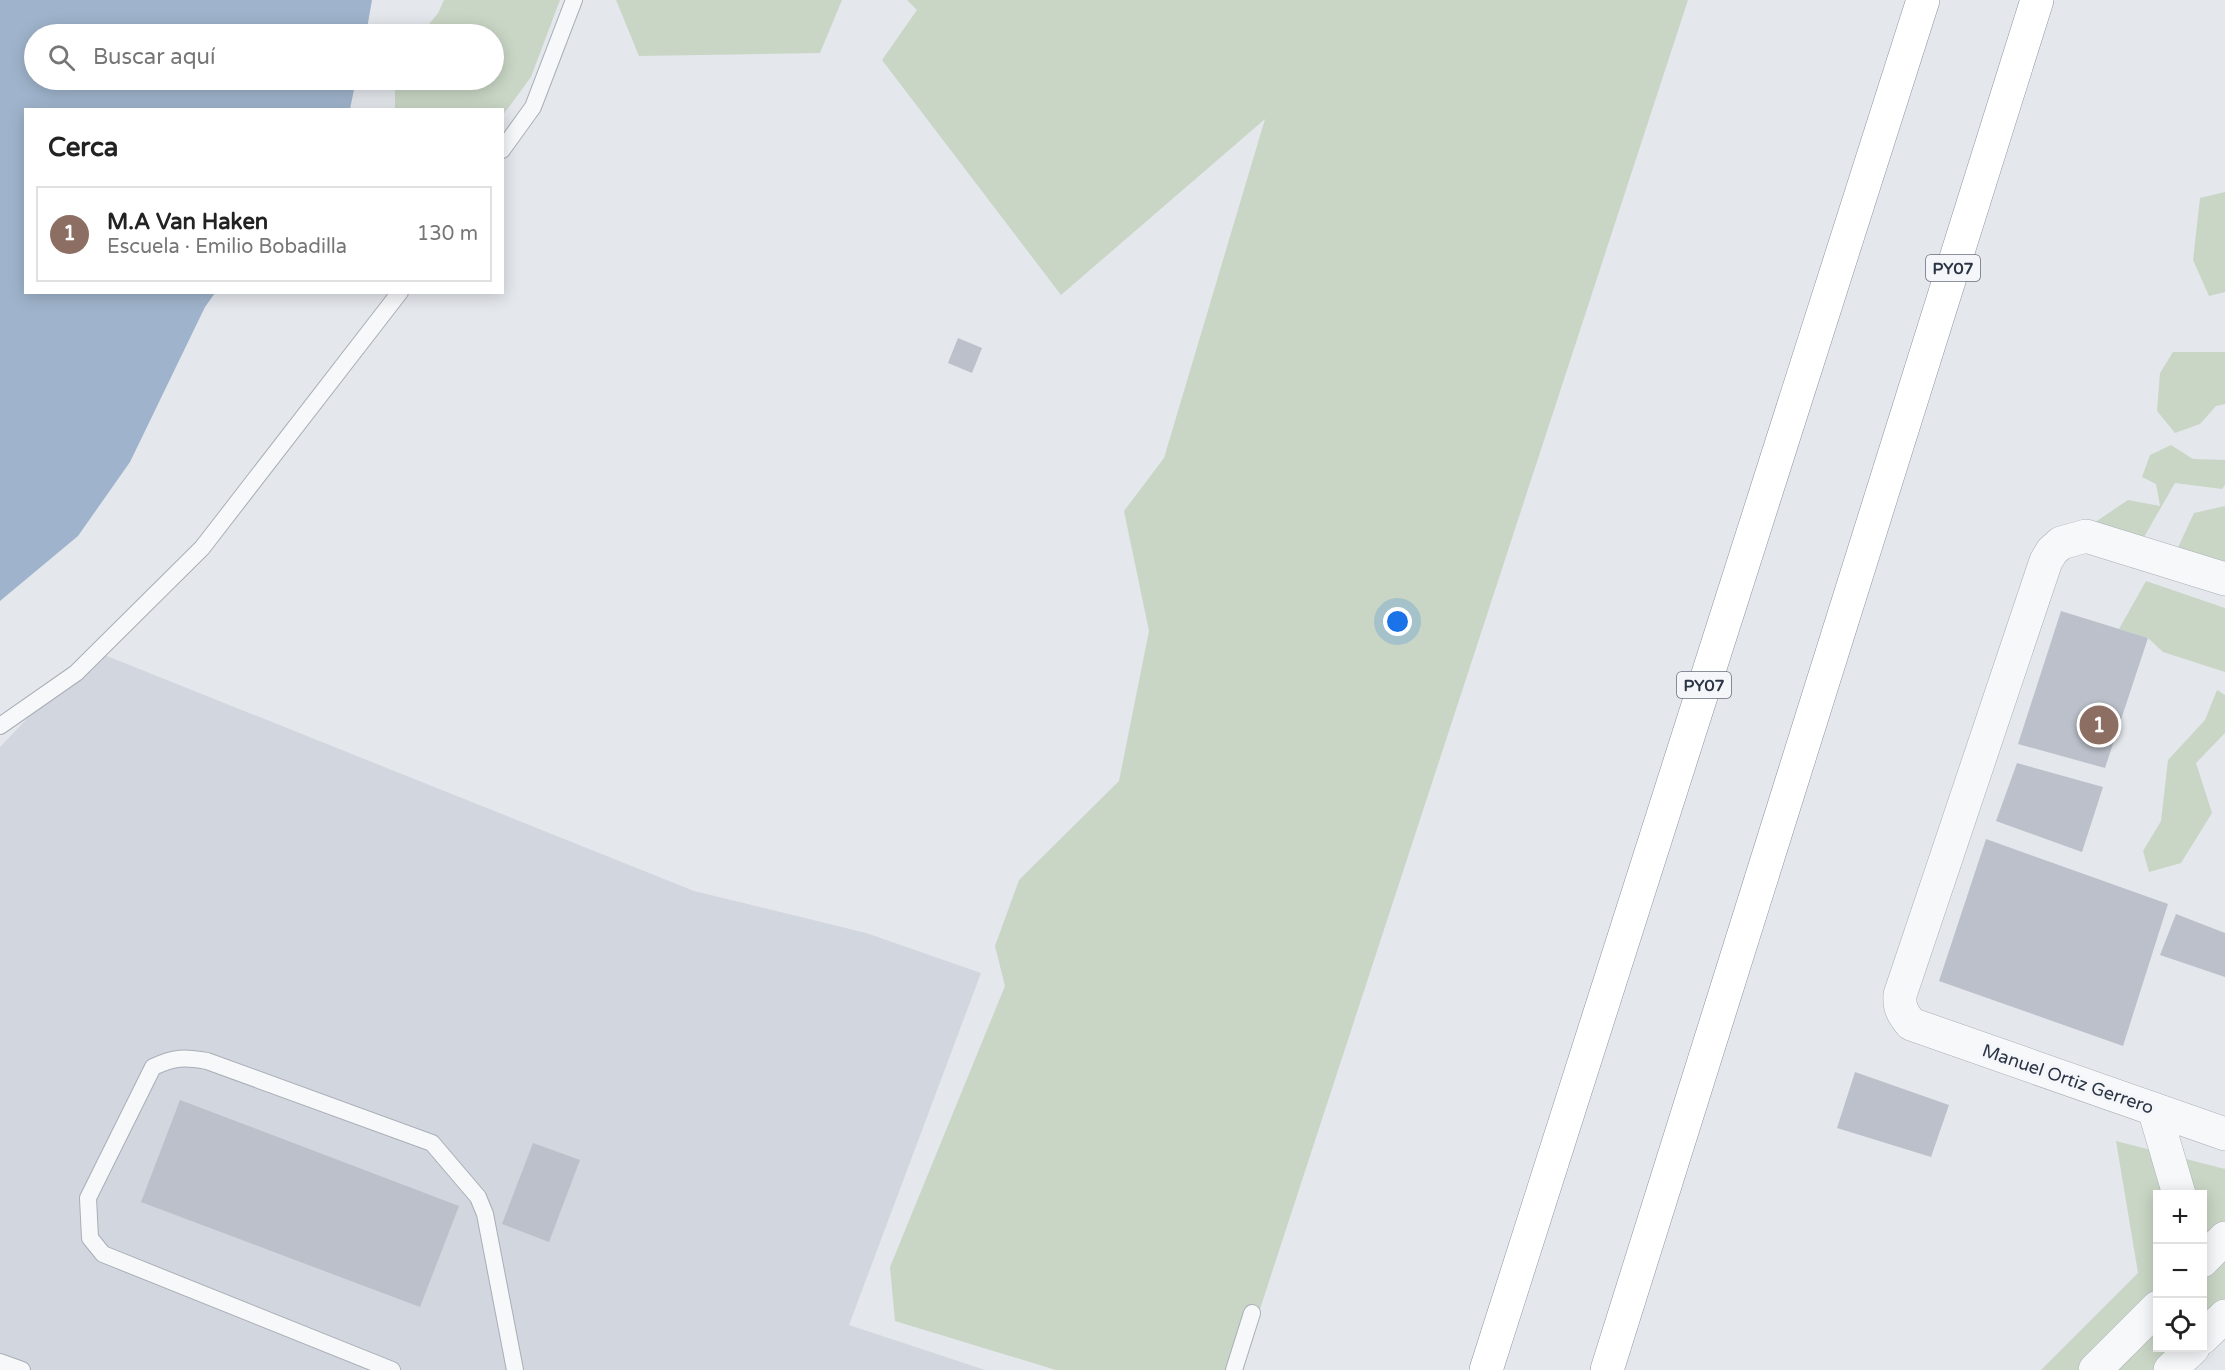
<!DOCTYPE html>
<html lang="es">
<head>
<meta charset="utf-8">
<style>
  :root { --surface:#fff; --page:#f6f6f6; --text:#222; --muted:#767676; --line:#e0e0e0; --accent:#d1495b }
  body { margin:0; font-family:"Varela Round",sans-serif; background:var(--page); color:var(--text) }
  .controls { position:absolute; right:18px; bottom:18px; display:grid; overflow:hidden; border-radius:0px; box-shadow:0 3px 15px #0003 }
  .controls button { width:54px; height:54px; display:grid; place-items:center; padding:0; border:0; border-bottom:2px solid var(--line); background:var(--surface); color:var(--text); font:30px sans-serif }
  .you { position:absolute; left:1398px; top:622px; width:21px; height:21px; margin:-15px; border:4px solid #fff; border-radius:50%; background:#1a73e8; box-shadow:0 0 0 9px #1a73e833 }
  .badge { display:grid; place-items:center; width:39px; height:39px; border-radius:50%; background:var(--accent); color:#fff; font-size:20px; font-weight:700 }
  .pin { position:absolute; translate:-50% -50%; border:3px solid #fff; box-shadow:0 2px 6px #0006 }
  .list { margin:0; padding:0; list-style:none }
  h2 { display:flex; justify-content:space-between; align-items:center; height:78px; margin:0; padding:0 24px; font-size:26px }
  h2 small { font-size:20px; font-weight:400; color:var(--muted) }
  .list li { display:grid; grid-template-columns:39px 1fr auto; gap:18px; align-items:center; box-sizing:border-box; height:96px; margin:0 12px 12px; padding:0 12px; border:2px solid var(--line); border-radius:0px }
  .list b { display:block; font-size:22px; white-space:nowrap }
  .list p { margin:0; font-size:20px; white-space:nowrap; color:var(--muted) }
  .list em { font-size:20px; font-style:normal; color:var(--muted) }
  .icon { flex:none; width:33px; height:33px; fill:none; stroke:currentColor; stroke-width:2; stroke-linecap:round; stroke-linejoin:round }
  .map { position:relative; flex:none; width:2225px; height:1370px; overflow:hidden }
  .search { position:absolute; background:var(--surface); box-shadow:0 3px 15px #0003; left:24px; top:24px; width:480px; height:66px; display:flex; align-items:center; gap:15px; box-sizing:border-box; padding:0 21px; border-radius:33px; color:var(--muted); font-size:22px }
  .panel { position:absolute; background:var(--surface); box-shadow:0 3px 15px #0003; left:24px; top:108px; width:480px; height:186px; border-radius:0px }
  .map>svg:first-child { display:block }
  .built { fill:#d2d6de }
  .green { fill:#c9d6c5 }
  .water { fill:#9fb4cc }
  .building { fill:#bbc0ca }
  .lines { fill:none; stroke-linecap:round; stroke-linejoin:round }
  .service-casing { stroke:#a9aeb7; stroke-width:18 }
  .minor-casing { stroke:#a9aeb7; stroke-width:34 }
  .trunk-casing { stroke:#8b94a3; stroke-width:34 }
  .service { stroke:#f7f8fa; stroke-width:16 }
  .minor { stroke:#f7f8fa; stroke-width:33 }
  .trunk { stroke:#fff; stroke-width:33 }
  .labels { text-anchor:middle; stroke-width:6; stroke-linejoin:round; paint-order:stroke }
  .shield { fill:#f4f6f9; stroke:#676e7b; stroke-width:1.5 }
  .shield-label { font-size:16px; font-weight:bold; fill:#2b3445 }
  .street-label { font-size:18px; fill:#2b3445; stroke:#f4f6f9 }
</style>
</head>
<body>
<div class="map">
<svg width="2225" height="1370" viewBox="0 0 2225 1370">
  <rect width="100%" height="100%" fill="#e4e7ec"/>
  <path class="built" d="M92 650 694 891 866 933 981 973 849 1325 985 1370H0V747Z"/>
  <path class="green" d="M444 0H560L531 77 503 115 502 110 395 109V89L397 80H494V34H421L438 13Z
    M616 0H842L820 53 639 56Z
    M907 0H1688L1240 1370H1056L895 1321 890 1267 1005 986 995 946 1019 880 1119 781 1149 631 1124 511 1164 458 1265 119 1061 295 882 60 917 10Z
    M2225 192V292L2209 296 2193 260 2200 198Z
    M2173 352H2225V404L2216 406 2200 424 2175 433 2157 411 2160 373Z
    M2171 445 2193 459 2225 460V485L2222 489 2175 483 2136 551 2088 527 2128 500 2160 506 2156 484 2142 477 2150 455Z
    M2225 506V561L2174 556 2194 513Z
    M2146 581 2225 608V672L2163 652 2148 638 2119 629Z
    M2217 690 2225 695V733L2196 763 2212 813 2181 863 2149 872 2143 851 2161 821 2168 760 2205 720Z
    M2116 1141 2225 1169V1310L2203 1338 2202 1194H2158V1348H2194L2176 1370H2041L2138 1273Z"/>
  <path class="water" d="M0 0H372L366 34H34V80H356L350 109 26 110V292L215 293 205 307 130 462 78 536 0 601Z"/>
  <path class="building" d="M958 338 982 348 972 373 948 363Z
    M2061 611 2148 638 2105 768 2018 744Z
    M2017 763 2103 787 2082 852 1996 821Z
    M1986 839 2168 904 2123 1046 1939 981Z
    M2176 914 2225 933V977L2160 955Z
    M1855 1072 1949 1105 1931 1157 1837 1128Z
    M180 1100 459 1206 420 1307 141 1202Z
    M533 1143 580 1160 549 1242 502 1224Z"/>
  <g class="lines">
    <defs>
      <path id="service" d="M502 150 533 107 574 0
        M0 726 76 673 202 548 400 292
        M0 1362 22 1370
        M392 1370 103 1254 90 1238 88 1198 153 1067C175 1057 184 1057 207 1061L432 1143 478 1197 485 1214 515 1370
        M1234 1370 1252 1313"/>
      <path id="minor" d="M2225 579 2086 536 2061 543 2052 551 2046 561 1900 995C1899 1008 1903 1014 1911 1024L2225 1134
        M2154 1109 2179 1194
        M2202 1261 2225 1238
        M2202 1338 2225 1316
        M2095 1370 2158 1307
        M2170 1370 2193 1348"/>
      <path id="trunk" d="M1486 1370 1923 0
        M1607 1370 2037 0"/>
    </defs>
    <use href="#service" class="service-casing"/>
    <use href="#minor" class="minor-casing"/>
    <use href="#trunk" class="trunk-casing"/>
    <use href="#service" class="service"/>
    <use href="#minor" class="minor"/>
    <use href="#trunk" class="trunk"/>
  </g>
  <g class="labels">
    <g class="shield">
      <rect x="1926" y="255" width="54" height="26" rx="4.5"/>
      <rect x="1677" y="672" width="54" height="26" rx="4.5"/>
    </g>
    <g class="shield-label">
      <text x="1953" y="274">PY07</text>
      <text x="1704" y="691">PY07</text>
    </g>
    <g class="street-label">
      <text transform="translate(2068 1079) rotate(19)" y="6">Manuel Ortiz Gerrero</text>
    </g>
  </g>
</svg>
<div class="controls">
<button>+</button>
<button>−</button>
<button><svg class="icon" aria-label="locate" viewBox="0 0 24 24"><circle cx="12" cy="12" r="6"/><path d="M12 2v4M12 18v4M2 12h4M18 12h4"/></svg></button>
</div>
<div class="you"></div>
<div class="pin badge" style="left:2099px;top:725px;background:#8d6e63">1</div>
<div class="search"><svg class="icon" aria-label="search" viewBox="0 0 24 24"><circle cx="10" cy="10" r="6"/><path d="M15 15l6 6"/></svg>Buscar aquí</div>
<section class="panel">
<h2>Cerca<small></small></h2>
<ul class="list">
<li><span class="badge" style="background:#8d6e63">1</span><div><b>M.A Van Haken</b><p>Escuela · Emilio Bobadilla</p></div><em>130 m</em></li>
</ul>
</section>
</div>
</body>
</html>
